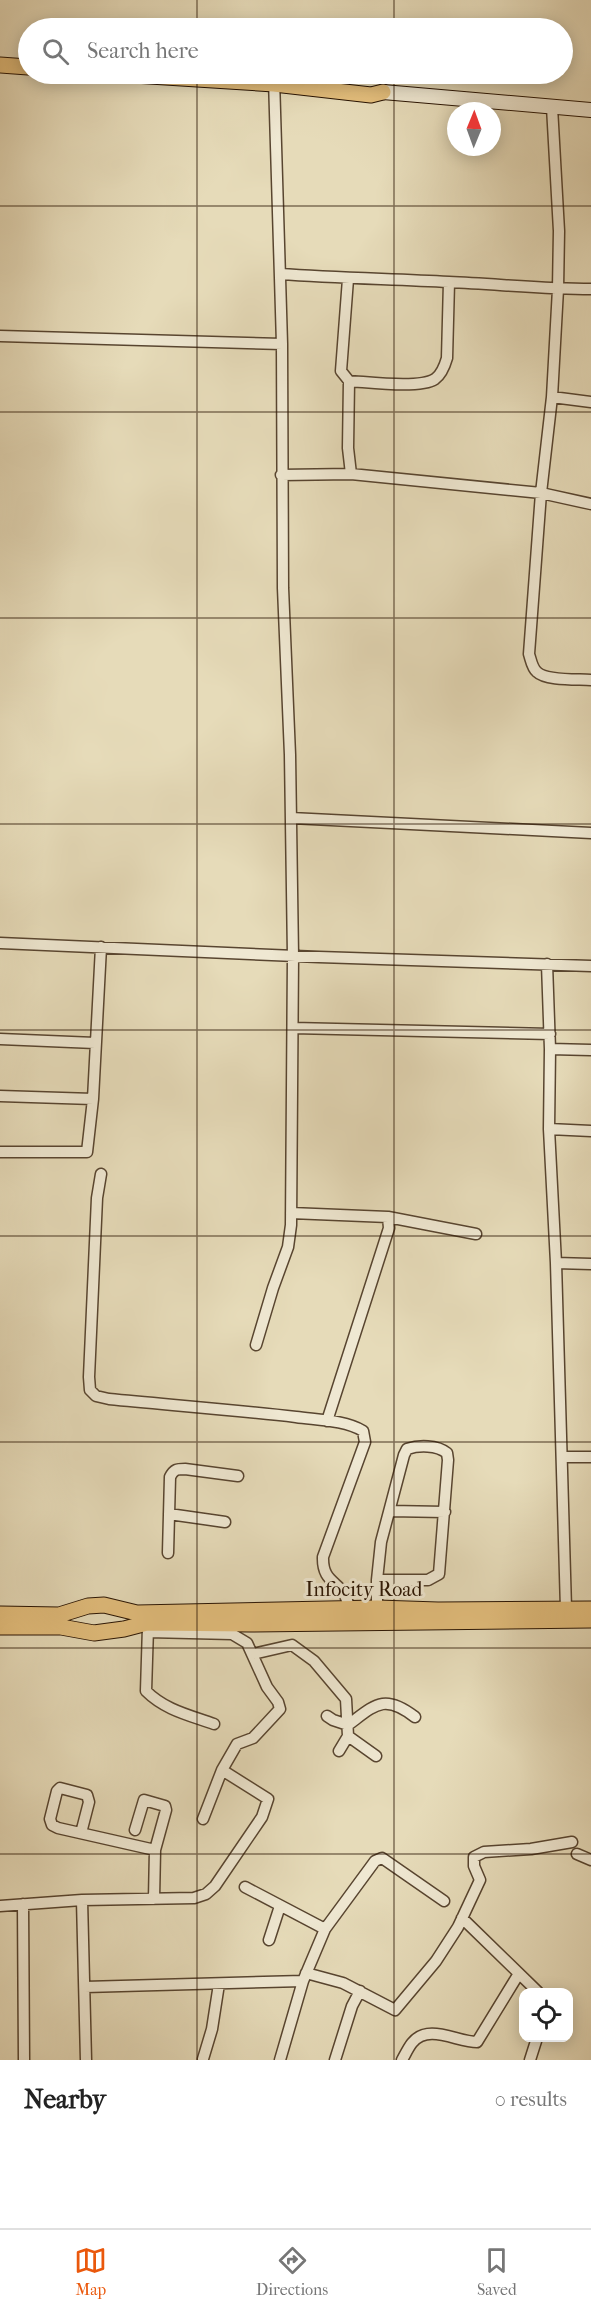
<!DOCTYPE html>
<html lang="en">
<head>
<meta charset="utf-8">
<style>
  :root { --surface:#fff; --page:#f6f6f6; --text:#222; --muted:#767676; --line:#e0e0e0; --accent:#ea580c }
  body { margin:0; font-family:"IM FELL French Canon",serif; background:var(--page); color:var(--text) }
  .controls { position:absolute; right:18px; bottom:18px; display:grid; overflow:hidden; border-radius:12px; box-shadow:0 3px 15px #0003 }
  .controls button { width:54px; height:54px; display:grid; place-items:center; padding:0; border:0; border-bottom:2px solid var(--line); background:var(--surface); color:var(--text); font:30px sans-serif }
  .compass { position:absolute; left:447px; top:102px; width:54px; height:54px; border-radius:50%; background:var(--surface); box-shadow:0 3px 15px #0003; rotate:1deg }
  .list { margin:0; padding:0; list-style:none }
  h2 { display:flex; justify-content:space-between; align-items:center; height:78px; margin:0; padding:0 24px; font-size:26px }
  h2 small { font-size:20px; font-weight:400; color:var(--muted) }
  .icon { flex:none; width:33px; height:33px; fill:none; stroke:currentColor; stroke-width:2; stroke-linecap:round; stroke-linejoin:round }
  .map { position:relative; flex:none; width:591px; height:2060px; overflow:hidden }
  .search { position:absolute; background:var(--surface); box-shadow:0 3px 15px #0003; left:18px; right:18px; top:18px; height:66px; display:flex; align-items:center; gap:15px; box-sizing:border-box; padding:0 21px; border-radius:33px; color:var(--muted); font-size:22px }
  .sheet { height:168px; background:var(--surface) }
  nav { display:flex; justify-content:space-around; align-items:center; box-sizing:border-box; height:84px; border-top:2px solid var(--line); background:var(--surface); font-size:16px; color:var(--muted) }
  nav a { display:grid; justify-items:center; gap:3px }
  nav .on { color:var(--accent) }
  .map>svg:first-child { display:block }
  .lines { fill:none; stroke-linecap:round; stroke-linejoin:round }
  .minor-casing { stroke:#584530; stroke-width:13 }
  .secondary-casing { stroke:#281302; stroke-width:16 }
  .primary-casing { stroke:#281302; stroke-width:17 }
  .minor { stroke:#efe8d2; stroke-width:10 }
  .secondary { stroke:#efe8d2; stroke-width:14 }
  .primary { stroke:#e3be7c; stroke-width:15 }
  .grid { fill:none; stroke:#281302; stroke-width:1.5; stroke-opacity:0.55 }
  .labels { text-anchor:middle; stroke-width:6; stroke-linejoin:round; paint-order:stroke }
  .street-label { font-size:20px; fill:#281302; stroke:#efe8d2 }
</style>
</head>
<body>
<div class="map">
<svg width="591" height="2060" viewBox="0 0 591 2060">
  <rect width="100%" height="100%" fill="#e6dbb9"/>
  <filter id="stains"><feTurbulence type="fractalNoise" baseFrequency=".00333" numOctaves="4"/><feColorMatrix values="0 0 0 0 .2 0 0 0 0 .09 0 0 0 0 .02 0 0 0 .5 -.17"/></filter>
  <radialGradient id="worn" r=".72"><stop offset=".6" stop-color="#630" stop-opacity="0"/><stop offset="1" stop-color="#630" stop-opacity=".3"/></radialGradient>
  <g class="lines">
    <defs>
      <path id="minor" d="M552 107 559 231 558 289 552 397 541 493 529 654C531 660 532 668 537 672 546 681 578 679 591 680
        M280 274C337 278 393 279 449 282 497 284 544 289 591 289
        M348 279 341 371 349 381 348 448 351 474 541 493 591 504
        M0 336 282 344
        M349 381C368 382 420 389 435 379 442 374 445 365 447 358L449 282
        M552 397 591 402
        M281 475 351 474
        M291 818 591 833
        M0 943 319 957 591 966
        M547 964 550 1049 549 1129 556 1263 566 1609
        M293 1028 550 1034
        M0 1039 95 1043
        M550 1049 591 1050
        M0 1096 93 1099
        M549 1129 591 1131
        M0 1152H87L93 1099 101 947
        M101 1174 97 1198 89 1377 90 1390 96 1396 109 1399C171 1405 234 1410 296 1417 317 1420 345 1420 363 1431L365 1442 323 1557C322 1587 345 1579 349 1609
        M291 1213 388 1217 389 1228 327 1421
        M388 1217 476 1234
        M556 1263 591 1264
        M256 1345 273 1288 288 1247 291 1225 293 956 290 755 283 588 282 344 274 79
        M562 1457H591
        M390 1511 445 1512
        M169 1514 225 1522
        M168 1553 170 1477C174 1469 177 1469 185 1469L238 1476
        M377 1608V1580L381 1542 404 1455 407 1449C419 1445 437 1445 447 1453L448 1460 439 1574 428 1580H377
        M148 1627 146 1691C165 1710 189 1715 214 1724
        M148 1632 232 1634 247 1643 267 1687 278 1702 280 1709 253 1738 237 1744 222 1770 203 1819
        M253 1654 292 1645 314 1661 346 1699 348 1736 339 1751
        M327 1716 333 1720 348 1725C375 1705 384 1693 415 1717
        M348 1736 376 1756
        M135 1830 144 1800 165 1806 166 1810 155 1850 154 1899
        M81 1833 89 1802 87 1795 60 1788 57 1791 50 1819 52 1825 58 1828 155 1850
        M577 1854 591 1860
        M245 1887 325 1929
        M82 1900 86 2060
        M23 1904 24 2060
        M0 1906 82 1900 194 1898 206 1894 215 1886 262 1817 268 1799 222 1770
        M462 1918 538 1992
        M269 1940 280 1906
        M306 1973 343 1983 395 2010 436 1961 458 1927 480 1880 474 1866V1857L484 1852 531 1849 572 1842
        M85 1987 303 1981 325 1929 375 1861 382 1858 444 1901
        M203 2059 212 2029 219 1984
        M280 2060 303 1981
        M335 2060 352 2006 360 1991
        M402 2060C405 2055 408 2048 412 2043 428 2023 457 2042 477 2042L518 1975
        M530 2060 537 2038"/>
      <path id="secondary" d="M383 92 591 110"/>
      <path id="primary" d="M0 65 28 67
        M118 74 274 84 371 95 383 92
        M0 1614 59 1615 88 1606 104 1605 137 1613 377 1608 438 1610 591 1609
        M0 1627H61L94 1633 124 1629 147 1623 250 1624 591 1620"/>
    </defs>
    <use href="#minor" class="minor-casing"/>
    <use href="#secondary" class="secondary-casing"/>
    <use href="#primary" class="primary-casing"/>
    <use href="#minor" class="minor"/>
    <use href="#secondary" class="secondary"/>
    <use href="#primary" class="primary"/>
  </g>
  <path class="grid" d="M197 0V28M394 0V28M197 74V2060M394 74V2060M0 206H591M0 412H591M0 618H591M0 824H591M0 1030H591M0 1236H591M0 1442H591M0 1648H591M0 1854H591"/>
  <g class="labels">
    <g class="street-label">
      <text x="364" y="1596">Infocity Road</text>
    </g>
  </g>
  <rect width="100%" height="100%" filter="url(#stains)"/>
  <rect width="100%" height="100%" fill="url(#worn)"/>
</svg>
<div class="controls">
<button><svg class="icon" aria-label="locate" viewBox="0 0 24 24"><circle cx="12" cy="12" r="6"/><path d="M12 2v4M12 18v4M2 12h4M18 12h4"/></svg></button>
</div>
<svg class="compass" viewBox="-18 -18 36 36"><path d="M0-13l5 13h-10z" fill="#e53935"/><path d="M0 13l5-13h-10z" fill="#767676"/></svg>
<div class="search"><svg class="icon" aria-label="search" viewBox="0 0 24 24"><circle cx="10" cy="10" r="6"/><path d="M15 15l6 6"/></svg>Search here</div>
</div>
<section class="sheet">
<h2>Nearby<small>0 results</small></h2>
<ul class="list">
</ul>
</section>
<nav>
<a class="on"><svg class="icon" aria-label="map" viewBox="0 0 24 24"><path d="M3 6l6-2 6 2 6-2v14l-6 2-6-2-6 2zM9 4v14M15 6v14"/></svg>Map</a>
<a><svg class="icon" aria-label="directions" viewBox="0 0 24 24"><path d="M12 3l9 9-9 9-9-9zM9 14v-3h6M13 9l2 2-2 2"/></svg>Directions</a>
<a><svg class="icon" aria-label="saved" viewBox="0 0 24 24"><path d="M7 4h10v16l-5-4-5 4z"/></svg>Saved</a>
</nav>
</body>
</html>
